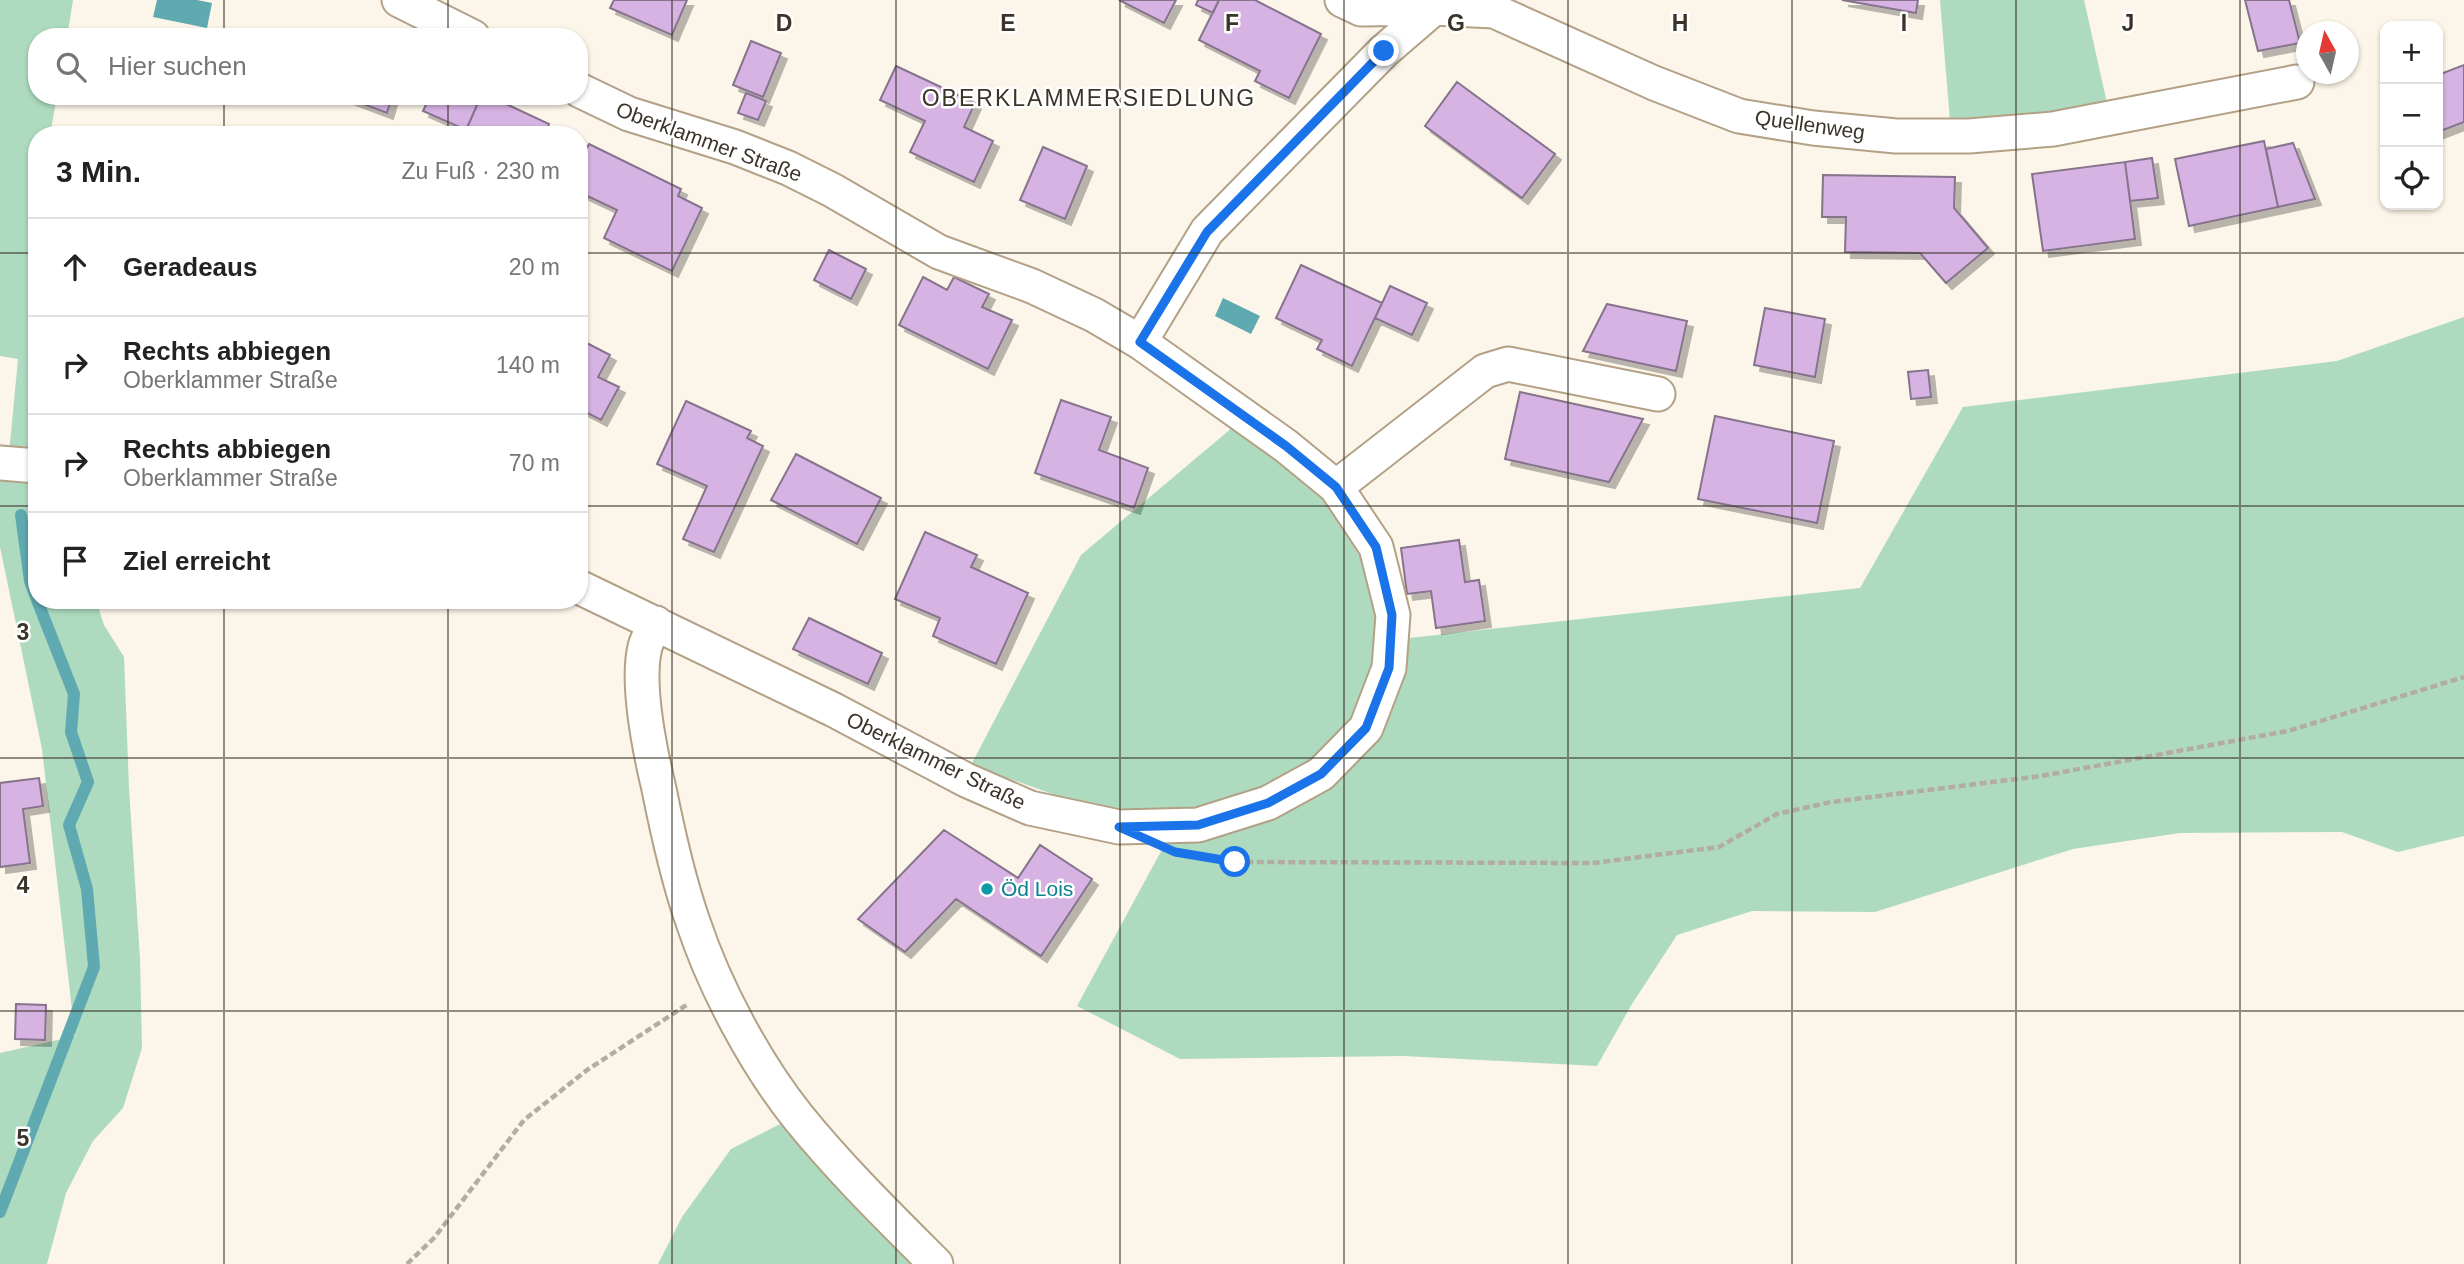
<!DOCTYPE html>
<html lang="de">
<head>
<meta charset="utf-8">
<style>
  :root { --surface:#fff; --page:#f6f6f6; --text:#222; --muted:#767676; --line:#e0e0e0 }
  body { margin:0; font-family:Helvetica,sans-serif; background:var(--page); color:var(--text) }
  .controls { position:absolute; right:21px; top:21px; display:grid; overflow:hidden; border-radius:14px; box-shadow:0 2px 5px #0004 }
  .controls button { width:63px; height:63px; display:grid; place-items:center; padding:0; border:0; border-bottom:2px solid var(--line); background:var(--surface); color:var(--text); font:35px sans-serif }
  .compass { position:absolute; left:2296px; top:21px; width:63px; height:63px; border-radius:50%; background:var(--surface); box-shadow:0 2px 5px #0004; rotate:352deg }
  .stop { position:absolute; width:21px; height:21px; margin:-16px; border:5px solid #1a73e8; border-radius:50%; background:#fff }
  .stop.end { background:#1a73e8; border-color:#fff; box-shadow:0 2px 7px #0008 }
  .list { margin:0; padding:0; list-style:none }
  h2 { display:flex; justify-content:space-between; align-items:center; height:91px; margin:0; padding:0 28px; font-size:30px }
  h2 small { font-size:23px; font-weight:400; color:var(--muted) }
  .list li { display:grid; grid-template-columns:46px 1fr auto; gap:21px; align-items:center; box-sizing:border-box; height:98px; padding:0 28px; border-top:2px solid var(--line) }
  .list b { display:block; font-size:26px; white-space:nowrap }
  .list p { margin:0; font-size:23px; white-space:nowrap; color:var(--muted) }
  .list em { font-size:23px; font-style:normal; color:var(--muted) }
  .icon { flex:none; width:38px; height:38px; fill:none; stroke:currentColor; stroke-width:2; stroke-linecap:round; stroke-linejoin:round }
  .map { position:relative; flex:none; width:2464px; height:1264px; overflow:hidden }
  .search { position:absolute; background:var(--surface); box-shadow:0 2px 5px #0004; left:28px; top:28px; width:560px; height:77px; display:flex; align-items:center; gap:18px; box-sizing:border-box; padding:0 24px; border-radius:28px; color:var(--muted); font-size:26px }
  .panel { position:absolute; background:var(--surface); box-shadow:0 2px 5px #0004; left:28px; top:126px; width:560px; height:483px; border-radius:28px }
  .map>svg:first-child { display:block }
  .green { fill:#aedbbf }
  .water { fill:#5fa9b1 }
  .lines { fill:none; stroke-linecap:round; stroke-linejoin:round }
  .stream { stroke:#5fa9b1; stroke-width:12 }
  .building { fill:#d6b3e2; stroke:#86738c; stroke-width:2; filter:url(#shadow) }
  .minor-casing { stroke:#b3a186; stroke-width:37 }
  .path { stroke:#b3aca1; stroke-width:4.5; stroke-dasharray:7 3.5; stroke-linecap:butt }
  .minor { stroke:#fff; stroke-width:33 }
  .route { stroke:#1a73e8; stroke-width:9 }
  .grid { fill:none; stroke:#3b3429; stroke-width:2; stroke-opacity:0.55 }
  .culture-dot { fill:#0f9aa8; stroke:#fff; stroke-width:2.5 }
  .labels { text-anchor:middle; stroke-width:5; stroke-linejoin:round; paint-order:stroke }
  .street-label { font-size:21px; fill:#3b3429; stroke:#fff }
  .culture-label { font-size:21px; fill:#0d838f; stroke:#fff; text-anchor:start }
  .neighbourhood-label { font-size:23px; letter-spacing:2px; fill:#3b3429; stroke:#fff }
  .grid-label { font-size:23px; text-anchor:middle; font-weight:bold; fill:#3b3429; stroke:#fff; stroke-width:5; stroke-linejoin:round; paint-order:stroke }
</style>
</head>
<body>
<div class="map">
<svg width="2464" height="1264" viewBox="0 0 2464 1264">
  <defs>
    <filter id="shadow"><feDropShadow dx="6" dy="6" stdDeviation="0" flood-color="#0004"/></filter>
  </defs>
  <rect width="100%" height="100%" fill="#fcf5e9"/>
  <path class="green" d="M0 0H73L67 37H37V96H57L50 135H37V456L9 454 18 359 0 356Z
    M1940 0H2084L2107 103 2021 118 1950 121Z
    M2464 317V836L2398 852 2342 832 2180 833 2073 849 1875 912 1752 911 1677 935 1632 1004 1597 1066 1403 1056 1180 1059 1077 1006 1165 844 1226 830 1296 806 1345 774 1375 734 1402 683 1409 638 1860 588 1963 407 2337 361Z
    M1233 427 1308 480 1340 523 1366 567 1378 611 1376 661 1359 711 1330 751 1288 778 1212 806 1128 810 1058 796 971 765 1081 555Z
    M0 481 37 483V600H96L104 625 124 657 129 788 140 959 142 1048 123 1108 93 1141 66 1193 47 1264H0V1053L75 1036 42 749 0 547Z
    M784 1122 916 1264H658L682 1217 731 1149Z"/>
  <path class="water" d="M157 0H197L212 3 207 28 153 17Z
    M1223 298 1260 316 1251 334 1215 316Z"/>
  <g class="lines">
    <path class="stream" d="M21 515 30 581 37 599
      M0 1212 94 967 87 889 69 825 88 782 71 732 74 694 37 600"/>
  </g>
  <path class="building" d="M614 0H687L672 35 610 8Z
    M1119 0H1176L1164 23Z
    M1198 0H1219L1213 13 1196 5Z
    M1219 0H1255L1321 34 1289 98 1255 81 1260 71 1199 40Z
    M1842 0H1918L1916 13Z
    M2245 0H2289L2300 43 2258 51Z
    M751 41 781 53 763 97 733 85Z
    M2464 65V122L2438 132V75Z
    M896 66 975 103 964 127 993 141 974 182 910 152 925 121 880 100Z
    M1457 82 1555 154 1522 198 1425 126Z
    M746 93 766 101 758 120 738 113Z
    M342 96H392L387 113Z
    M430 96H481L466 130 423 111Z
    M481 96H489L549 124 544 135H464Z
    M2264 141 2278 207 2189 226 2175 159Z
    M2293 143 2315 199 2278 207 2266 149Z
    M589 144 681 189 678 196 702 208 672 271 604 238 617 210 579 192V164Z
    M1043 147 1087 166 1065 219 1020 200Z
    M2152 158 2158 198 2130 201 2125 162Z
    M2125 162 2135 239 2043 251 2032 174Z
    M1823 175 1955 177 1954 208 1988 248 1946 283 1920 253 1845 252 1846 217H1822Z
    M829 250 866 269 851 299 814 280Z
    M1301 265 1382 303 1352 366 1317 349 1322 340 1276 318Z
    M923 277 947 290 954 277 989 294 982 307 1012 320 988 369 899 325Z
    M1390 286 1427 303 1412 335 1375 318Z
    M1607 304 1687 321 1676 371 1583 351Z
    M1765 308 1825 319 1815 377 1754 365Z
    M579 339 610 355 598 377 619 387 601 420 580 409 579 411Z
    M1928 370 1931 397 1911 399 1908 372Z
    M1520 392 1643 419 1609 482 1505 459Z
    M1061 400 1111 417 1099 450 1148 468 1134 508 1035 473Z
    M686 401 751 431 747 438 763 446 714 552 683 539 707 486 657 464Z
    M1715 416 1834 441 1817 523 1698 499Z
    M796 454 881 498 857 544 771 500Z
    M925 532 977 555 971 567 1028 593 996 664 933 636 940 618 895 599Z
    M1459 540 1465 582 1479 580 1485 621 1436 628 1431 591 1407 594 1401 548Z
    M809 618 882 653 868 684 793 649Z
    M39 778 43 806 23 809 30 863 0 867V783Z
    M944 830 1018 878 1040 845 1092 879 1041 956 956 899 905 952 858 919Z
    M16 1004 46 1005 45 1040 15 1039Z"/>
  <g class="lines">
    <defs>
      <path id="minor" d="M399 0 473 37
        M1342 0 1361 9 1434 8 1494 11 1654 83 1739 116 1813 128 1896 136H1969L2053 129 2297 82
        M579 90 629 114 735 147 788 168 832 190 939 252 1032 286 1094 315 1140 342
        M0 463 37 466
        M1336 487 1485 371 1508 364 1658 394
        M579 587 834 710 966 780 1030 808 1119 827 1198 825 1268 803 1321 774 1366 728 1389 668 1393 615 1376 547 1336 487 1286 446 1140 342 1207 231 1384 51 1434 8 1439 0
        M656 623C652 631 647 639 645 647 636 684 650 751 659 789 668 834 678 879 693 922 715 988 755 1063 798 1117 840 1169 889 1217 936 1264"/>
    </defs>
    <use href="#minor" class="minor-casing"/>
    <path class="path" d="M1215 859 1235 862 1593 863 1719 847 1777 814 1831 802 2041 776 2288 731 2464 677
      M407 1264 434 1238 524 1120 587 1070 688 1004"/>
    <use href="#minor" class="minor"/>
  </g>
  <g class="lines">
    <path class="route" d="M1235 862 1175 852 1119 827 1198 825 1268 803 1321 774 1366 728 1389 668 1392 615 1376 547 1336 487 1286 446 1140 342 1207 232 1384 51"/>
  </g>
  <path class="grid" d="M224 0V37M448 0V37M672 0V1264M896 0V1264M1120 0V1264M1344 0V1264M1568 0V1264M1792 0V1264M2016 0V1264M2240 0V1264M224 96V135M448 96V135M0 253H37M579 253H2464M0 506H37M579 506H2464M224 600V1264M448 600V1264M0 758H2464M0 1011H2464"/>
  <circle class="culture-dot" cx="987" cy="889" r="7"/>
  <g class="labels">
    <g class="street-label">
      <text transform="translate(1810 125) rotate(8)" y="7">Quellenweg</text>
      <text transform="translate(709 142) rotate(20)" y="7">Oberklammer Straße</text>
      <text transform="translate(936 761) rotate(26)" y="7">Oberklammer Straße</text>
    </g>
    <g class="culture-label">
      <text x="1001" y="896">Öd Lois</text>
    </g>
    <g class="neighbourhood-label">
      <text x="1089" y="106">OBERKLAMMERSIEDLUNG</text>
    </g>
  </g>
  <g class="grid-label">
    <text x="784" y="31">D</text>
    <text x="1008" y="31">E</text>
    <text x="1232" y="31">F</text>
    <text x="1456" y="31">G</text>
    <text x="1680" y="31">H</text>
    <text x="1904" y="31">I</text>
    <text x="2128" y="31">J</text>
    <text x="23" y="640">3</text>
    <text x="23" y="893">4</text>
    <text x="23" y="1146">5</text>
  </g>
</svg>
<div class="controls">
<button>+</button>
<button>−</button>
<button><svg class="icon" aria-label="locate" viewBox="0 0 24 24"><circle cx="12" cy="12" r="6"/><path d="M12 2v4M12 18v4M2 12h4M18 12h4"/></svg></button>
</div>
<svg class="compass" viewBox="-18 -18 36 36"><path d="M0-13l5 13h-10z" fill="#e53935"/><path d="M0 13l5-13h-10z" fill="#767676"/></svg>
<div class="stop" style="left:1235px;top:862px"></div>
<div class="stop end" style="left:1384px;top:51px"></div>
<div class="search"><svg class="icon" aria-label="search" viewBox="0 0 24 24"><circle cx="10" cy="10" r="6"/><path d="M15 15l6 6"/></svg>Hier suchen</div>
<section class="panel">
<h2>3 Min.<small>Zu Fuß · 230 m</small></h2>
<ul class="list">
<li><svg class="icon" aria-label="ahead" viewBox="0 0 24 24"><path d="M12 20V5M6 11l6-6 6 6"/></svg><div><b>Geradeaus</b></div><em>20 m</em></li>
<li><svg class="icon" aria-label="right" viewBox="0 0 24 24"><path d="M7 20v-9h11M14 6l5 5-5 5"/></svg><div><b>Rechts abbiegen</b><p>Oberklammer Straße</p></div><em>140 m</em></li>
<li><svg class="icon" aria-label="right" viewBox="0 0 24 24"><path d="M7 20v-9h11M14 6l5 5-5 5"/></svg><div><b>Rechts abbiegen</b><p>Oberklammer Straße</p></div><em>70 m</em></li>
<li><svg class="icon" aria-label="arrive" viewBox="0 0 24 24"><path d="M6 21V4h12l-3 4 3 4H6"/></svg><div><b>Ziel erreicht</b></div></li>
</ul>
</section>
</div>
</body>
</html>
